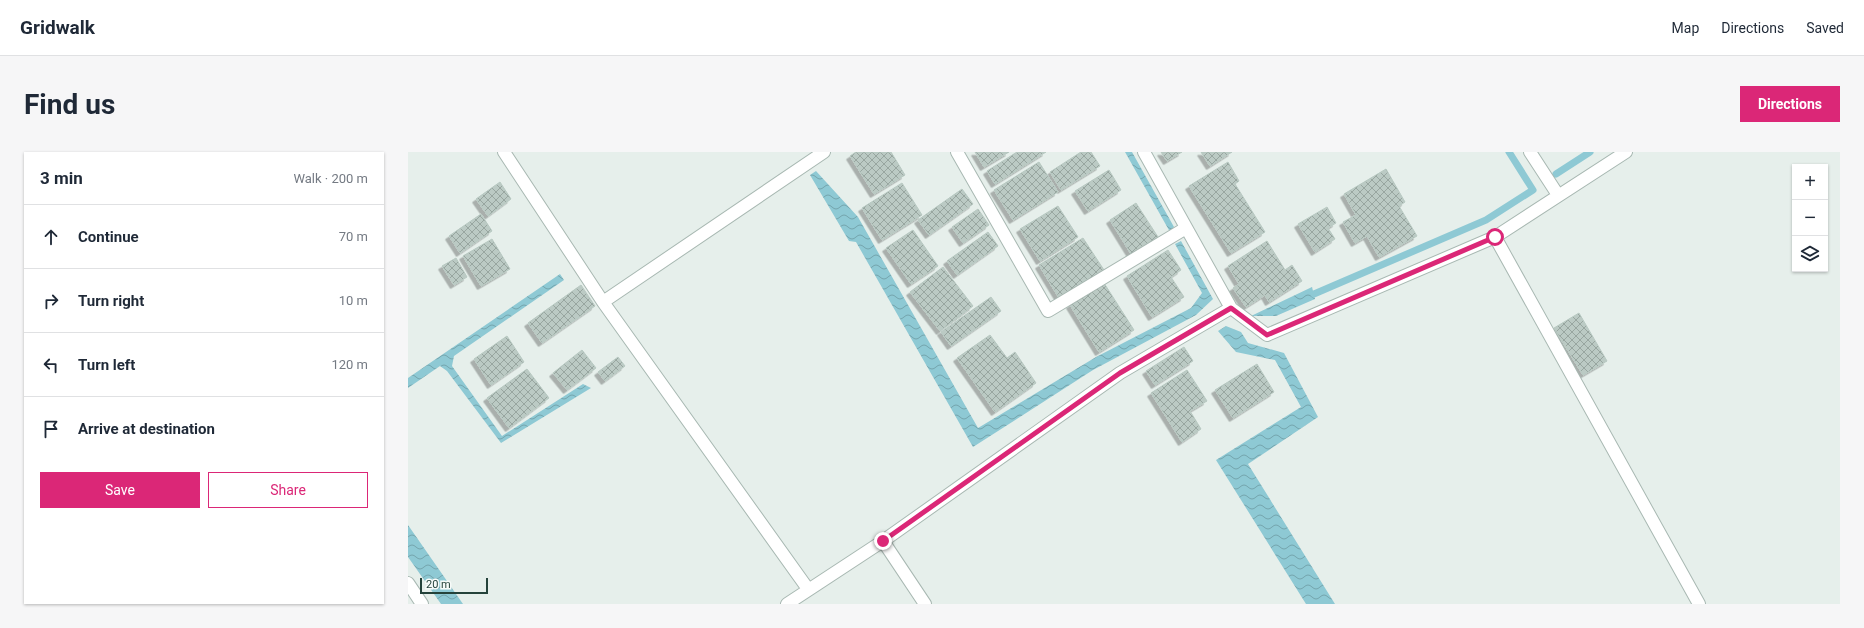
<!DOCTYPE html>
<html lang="en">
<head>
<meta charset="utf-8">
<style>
  :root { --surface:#fff; --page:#f6f6f7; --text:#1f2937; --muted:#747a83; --line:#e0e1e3; --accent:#db2777 }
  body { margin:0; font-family:Roboto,sans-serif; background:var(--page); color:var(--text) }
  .controls { position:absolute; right:12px; top:12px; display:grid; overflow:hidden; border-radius:0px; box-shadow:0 1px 3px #0004 }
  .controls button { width:36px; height:36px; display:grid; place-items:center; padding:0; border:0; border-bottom:1px solid var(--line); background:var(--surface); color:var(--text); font:20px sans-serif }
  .scale { position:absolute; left:12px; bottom:10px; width:68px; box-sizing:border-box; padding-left:4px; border:2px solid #24423a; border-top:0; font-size:11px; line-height:14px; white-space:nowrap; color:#24423a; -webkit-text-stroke:3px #f7fbf9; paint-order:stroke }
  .stop { position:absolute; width:12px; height:12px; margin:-9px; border:3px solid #db2777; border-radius:50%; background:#fff }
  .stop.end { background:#db2777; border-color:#fff; box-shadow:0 1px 4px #0008 }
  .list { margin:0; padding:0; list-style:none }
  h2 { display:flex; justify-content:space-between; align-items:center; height:52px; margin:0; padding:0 16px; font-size:17px }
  h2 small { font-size:13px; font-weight:400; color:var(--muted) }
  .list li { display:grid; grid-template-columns:26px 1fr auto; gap:12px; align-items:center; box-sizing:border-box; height:64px; padding:0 16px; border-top:1px solid var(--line) }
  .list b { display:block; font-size:15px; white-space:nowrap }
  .list em { font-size:13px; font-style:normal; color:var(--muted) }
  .actions { display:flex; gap:8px; padding:12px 16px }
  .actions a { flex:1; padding:9px 0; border:1px solid var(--accent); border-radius:0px; text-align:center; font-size:14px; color:var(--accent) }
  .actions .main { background:var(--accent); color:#fff }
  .icon { flex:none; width:22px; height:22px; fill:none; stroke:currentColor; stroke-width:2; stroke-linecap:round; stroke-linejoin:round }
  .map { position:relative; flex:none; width:1432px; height:452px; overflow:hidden; border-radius:0px }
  header { display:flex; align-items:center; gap:24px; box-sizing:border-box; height:56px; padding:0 20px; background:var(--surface); border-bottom:1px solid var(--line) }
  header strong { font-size:19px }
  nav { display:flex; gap:22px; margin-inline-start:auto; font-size:14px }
  .intro { display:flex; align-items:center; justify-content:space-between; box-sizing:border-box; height:96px; padding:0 24px }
  h1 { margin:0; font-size:28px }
  .button { padding:10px 18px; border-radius:0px; background:var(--accent); color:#fff; font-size:14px; font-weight:700 }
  main { display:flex; gap:24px; padding:0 24px }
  aside { flex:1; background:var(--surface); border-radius:0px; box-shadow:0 1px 3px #0004 }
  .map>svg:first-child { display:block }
  .water { fill:url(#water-waves) }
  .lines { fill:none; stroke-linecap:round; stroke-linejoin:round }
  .stream { stroke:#8ec9d4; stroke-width:7 }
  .building { fill:url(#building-cross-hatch); stroke:#b8c9c2; filter:url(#shadow) }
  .minor-casing { stroke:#a8b8b2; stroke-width:14 }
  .minor { stroke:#fff; stroke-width:12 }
  .route { stroke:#db2777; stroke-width:5 }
</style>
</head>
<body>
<header>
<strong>Gridwalk</strong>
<nav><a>Map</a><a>Directions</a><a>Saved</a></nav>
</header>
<div class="intro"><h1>Find us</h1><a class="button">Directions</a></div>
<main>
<aside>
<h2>3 min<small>Walk · 200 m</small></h2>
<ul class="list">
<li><svg class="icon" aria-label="ahead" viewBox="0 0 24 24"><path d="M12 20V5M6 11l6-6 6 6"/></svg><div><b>Continue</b></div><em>70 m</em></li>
<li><svg class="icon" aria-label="right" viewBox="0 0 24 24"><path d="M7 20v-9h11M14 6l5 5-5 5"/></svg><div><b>Turn right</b></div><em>10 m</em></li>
<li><svg class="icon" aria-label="left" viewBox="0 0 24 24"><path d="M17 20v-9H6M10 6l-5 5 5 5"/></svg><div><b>Turn left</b></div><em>120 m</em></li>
<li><svg class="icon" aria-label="arrive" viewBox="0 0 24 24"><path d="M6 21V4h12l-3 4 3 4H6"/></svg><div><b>Arrive at destination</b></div></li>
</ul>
<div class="actions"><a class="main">Save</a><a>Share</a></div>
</aside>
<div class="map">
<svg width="1432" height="452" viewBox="0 0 1432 452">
  <defs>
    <pattern id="water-waves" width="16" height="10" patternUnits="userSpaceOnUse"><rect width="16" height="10" fill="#8ec9d4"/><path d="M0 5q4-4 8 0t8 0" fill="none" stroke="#74a5ad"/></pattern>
    <pattern id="building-cross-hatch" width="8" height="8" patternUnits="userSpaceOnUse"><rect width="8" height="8" fill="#bbcac4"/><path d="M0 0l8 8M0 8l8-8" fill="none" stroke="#98a6a0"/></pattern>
    <filter id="shadow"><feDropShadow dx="-3.5" dy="3.5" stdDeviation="0" flood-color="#0004"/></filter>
  </defs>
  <rect width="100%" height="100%" fill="#e6efeb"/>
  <path class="water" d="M717 0H724L766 75 762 80Z
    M408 19 450 65 570 276 688 205 783 156 794 141 767 92 773 89 805 147 788 163 685 218 565 295 448 90 441 89 402 23Z
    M152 122 156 128 46 204 44 214 94 284 175 232 183 236 93 291 39 219 32 214 0 236V226Z
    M904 135 907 147 868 164H843Z
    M818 174 833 180 840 191 876 201 910 265 840 312 927 452H898L808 308 893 255 867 208 828 200 810 179Z
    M0 373 55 452H33L0 405Z"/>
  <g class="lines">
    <path class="stream" d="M1148 22 1182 0
      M906 142 1078 68 1125 38 1101 0"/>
  </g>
  <path class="building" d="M448 0H483L497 23 466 42 442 4Z
    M567 0H601L576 15Z
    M609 0H638L587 32 579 19Z
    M673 0H683L692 14 653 38 642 20Z
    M753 0H774L759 9Z
    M793 0H824L802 14Z
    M631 10 650 40 605 68 586 38Z
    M820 10 831 29 827 32 857 80 823 101 781 34Z
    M978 17 997 50 991 54 1009 84 971 105 959 84 947 91 935 70 948 63 936 42Z
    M701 18 713 38 680 59 667 39Z
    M92 30 103 47 80 64 68 47Z
    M494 31 514 63 474 88 454 56Z
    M554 37 565 52 521 83 510 68Z
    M728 51 750 85 723 102 702 68Z
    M650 54 670 85 632 109 612 77Z
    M919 55 928 71 920 76 927 87 907 100 890 72Z
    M570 57 581 73 555 91 544 75Z
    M73 62 84 79 52 101 41 84Z
    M505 78 530 114 503 132 478 96Z
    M580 80 590 94 549 123 539 109Z
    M675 86 696 118 651 146 631 113Z
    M84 87 102 117 73 134 55 104Z
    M859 89 877 118 884 113 894 129 861 150 857 143 838 155 825 136 831 132 820 114Z
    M760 98 773 118 763 125 776 145 744 165 719 124Z
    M48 106 59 125 46 133 34 114Z
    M535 115 565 154 532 179 502 140Z
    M696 131 726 178 691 200 662 153Z
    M173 133 187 154 134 191 120 171Z
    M583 145 593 159 543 194 533 180Z
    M1171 161 1199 209 1175 223 1146 176Z
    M582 183 599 206 607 200 628 231 587 260 549 206Z
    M99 184 116 210 83 233 66 207Z
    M776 195 785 209 747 233 738 219Z
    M174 198 188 216 159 238 145 221Z
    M210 205 217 214 197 229 190 220Z
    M849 212 866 240 825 266 807 238Z
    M119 217 141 246 101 276 79 246Z
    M779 218 799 249 782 259 793 277 774 290 743 241Z"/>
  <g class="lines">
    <defs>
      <path id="minor" d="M96 0 195 150 400 437
        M549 0 640 159 778 76
        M736 0 823 156 859 183 1087 85 1218 0
        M1122 0 1150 43
        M1087 85 1291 452
        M195 150 416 0
        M475 389 517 452
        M0 431 14 452
        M379 452 475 389 712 221 823 156"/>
    </defs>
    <use href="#minor" class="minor-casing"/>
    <use href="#minor" class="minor"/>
  </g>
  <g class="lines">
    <path class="route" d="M475 389 712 221 823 156 859 183 1087 85"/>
  </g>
</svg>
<div class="controls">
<button>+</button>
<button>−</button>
<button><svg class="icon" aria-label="layers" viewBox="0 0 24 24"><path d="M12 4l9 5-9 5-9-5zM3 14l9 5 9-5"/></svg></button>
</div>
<div class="scale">20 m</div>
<div class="stop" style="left:1087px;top:85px"></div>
<div class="stop end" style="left:475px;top:389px"></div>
</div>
</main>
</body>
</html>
